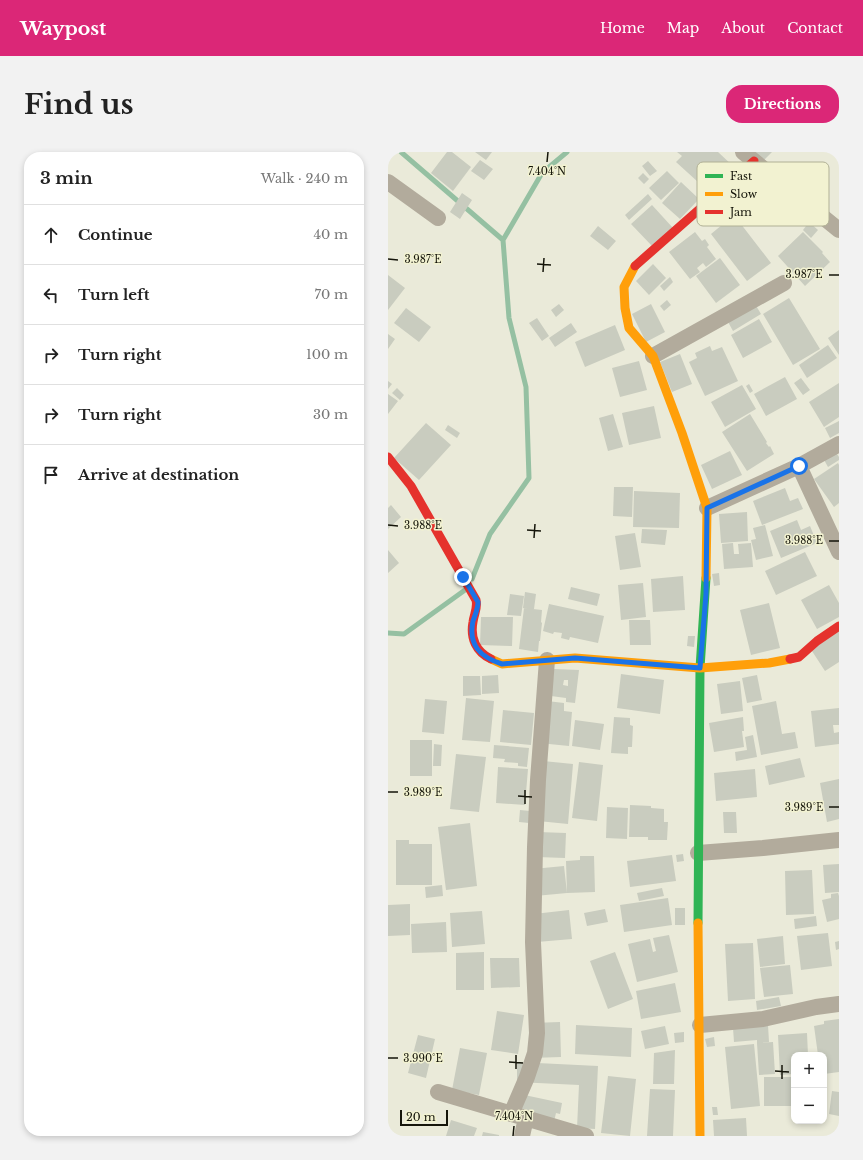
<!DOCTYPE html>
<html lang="en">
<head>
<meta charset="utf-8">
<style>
  :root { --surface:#fff; --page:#f2f2f2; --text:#222; --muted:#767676; --line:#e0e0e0; --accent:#db2777 }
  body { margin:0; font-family:"Libre Baskerville",serif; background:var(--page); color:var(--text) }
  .controls { position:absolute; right:12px; bottom:12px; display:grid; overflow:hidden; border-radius:8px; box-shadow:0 2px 6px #0003 }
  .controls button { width:36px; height:36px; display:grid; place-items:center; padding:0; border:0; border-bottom:1px solid var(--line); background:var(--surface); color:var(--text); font:20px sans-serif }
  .scale { position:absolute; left:12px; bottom:10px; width:48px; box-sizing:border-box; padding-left:4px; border:2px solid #15150a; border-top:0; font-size:11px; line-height:14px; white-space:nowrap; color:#15150a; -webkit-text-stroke:3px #f2f2d1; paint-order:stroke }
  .stop { position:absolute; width:12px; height:12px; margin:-9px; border:3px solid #1a73e8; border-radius:50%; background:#fff }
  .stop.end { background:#1a73e8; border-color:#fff; box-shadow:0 1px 4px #0008 }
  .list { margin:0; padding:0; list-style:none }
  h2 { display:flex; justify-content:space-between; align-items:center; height:52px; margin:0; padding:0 16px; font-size:17px }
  h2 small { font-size:13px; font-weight:400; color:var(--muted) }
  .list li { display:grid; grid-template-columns:26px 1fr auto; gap:12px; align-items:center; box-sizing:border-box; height:60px; padding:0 16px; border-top:1px solid var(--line) }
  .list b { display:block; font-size:15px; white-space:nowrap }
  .list em { font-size:13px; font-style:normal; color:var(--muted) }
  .icon { flex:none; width:22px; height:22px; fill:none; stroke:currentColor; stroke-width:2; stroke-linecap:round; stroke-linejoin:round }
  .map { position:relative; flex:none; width:451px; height:984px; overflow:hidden; border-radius:16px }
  header { display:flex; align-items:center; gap:24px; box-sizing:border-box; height:56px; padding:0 20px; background:var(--accent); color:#fff }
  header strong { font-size:19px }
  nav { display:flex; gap:22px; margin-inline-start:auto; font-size:14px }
  .intro { display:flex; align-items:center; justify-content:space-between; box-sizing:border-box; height:96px; padding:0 24px }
  h1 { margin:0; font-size:28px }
  .button { padding:10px 18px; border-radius:16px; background:var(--accent); color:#fff; font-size:14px; font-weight:700 }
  main { display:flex; gap:24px; padding:0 24px }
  aside { flex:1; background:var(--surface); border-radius:16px; box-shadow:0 2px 6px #0003 }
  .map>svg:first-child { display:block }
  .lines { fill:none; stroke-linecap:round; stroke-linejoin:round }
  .stream { stroke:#95c0a2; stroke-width:5 }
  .building { fill:#c9ccbf; fill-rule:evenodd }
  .street { stroke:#b2ab9c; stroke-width:16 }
  .fast { stroke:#30b455; stroke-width:9 }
  .slow { stroke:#ff9f0a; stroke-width:9 }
  .jam { stroke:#e5322d; stroke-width:9 }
  .route { stroke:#1a73e8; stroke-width:5 }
  .ticks { fill:none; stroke:#15150a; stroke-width:1.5 }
  .key { fill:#f2f2d1; stroke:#b0b095; stroke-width:1 }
  .key-label { font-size:11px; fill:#15150a }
  .ticks-label { font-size:10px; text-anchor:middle; fill:#15150a; stroke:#f2f2d1; stroke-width:3; stroke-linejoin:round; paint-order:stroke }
</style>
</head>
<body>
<header>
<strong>Waypost</strong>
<nav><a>Home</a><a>Map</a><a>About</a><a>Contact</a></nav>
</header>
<div class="intro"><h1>Find us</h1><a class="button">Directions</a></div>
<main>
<aside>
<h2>3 min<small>Walk · 240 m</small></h2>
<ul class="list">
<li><svg class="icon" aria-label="ahead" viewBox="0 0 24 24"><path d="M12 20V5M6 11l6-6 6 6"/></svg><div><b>Continue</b></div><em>40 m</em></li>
<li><svg class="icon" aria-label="left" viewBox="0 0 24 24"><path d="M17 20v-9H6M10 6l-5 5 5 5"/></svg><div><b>Turn left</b></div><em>70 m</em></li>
<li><svg class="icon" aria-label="right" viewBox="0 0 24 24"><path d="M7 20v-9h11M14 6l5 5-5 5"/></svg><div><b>Turn right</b></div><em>100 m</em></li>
<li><svg class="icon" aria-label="right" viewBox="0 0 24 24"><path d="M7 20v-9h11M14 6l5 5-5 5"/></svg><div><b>Turn right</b></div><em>30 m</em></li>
<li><svg class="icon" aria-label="arrive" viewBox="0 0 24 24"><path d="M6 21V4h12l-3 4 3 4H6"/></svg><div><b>Arrive at destination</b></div></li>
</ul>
</aside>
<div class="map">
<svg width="451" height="984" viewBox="0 0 451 984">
  <rect width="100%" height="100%" fill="#eaead9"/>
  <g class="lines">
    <path class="stream" d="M13 0 115 88
      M84 427 102 382 141 326 138 235 121 166 115 88 154 21 179 0
      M0 481 16 482 77 438"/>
  </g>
  <path class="building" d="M59 0H64L83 15 65 39 43 21Z
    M87 0H104L98 8Z
    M289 0H330L345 14 321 40 288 10 294 4Z
    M364 0H384L374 10Z
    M92 8 105 17 96 28 83 19Z
    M260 9 269 19 262 24 254 14Z
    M279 19 291 31 273 48 261 36Z
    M255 21 261 27 256 32 250 26Z
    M293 30 311 47 292 67 274 51Z
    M74 41 84 48 72 67 62 60Z
    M260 42 264 47 241 68 237 63Z
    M264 53 285 76 265 95 243 72Z
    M346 63 383 111 359 129 323 82Z
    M421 70 430 78 423 86 415 78Z
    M210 74 228 89 220 98 202 84Z
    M307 80 314 89 317 87 321 93 319 95 328 107 318 115 315 111 309 116 312 120 302 127 281 100Z
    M415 80 435 100 434 101 442 110 417 134 390 104Z
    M332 106 352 133 328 151 308 124Z
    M265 112 278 126 261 143 248 129Z
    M0 123 17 136 0 158Z
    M282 125 285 130 276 139 272 134Z
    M401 146 432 197 405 213 375 162Z
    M279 148 283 153 276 159 272 154Z
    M171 152 176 158 168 165 163 158Z
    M263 152 277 180 258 190 244 162Z
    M367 152 373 162 345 179 339 168Z
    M18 156 43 175 31 190 6 171Z
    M149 166 161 184 154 189 141 171Z
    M371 167 384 190 355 206 343 183Z
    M183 171 189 180 167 195 161 186Z
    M227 173 237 198 197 215 187 190Z
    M451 178V203L440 186Z
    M0 182 7 187 0 197Z
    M440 193 449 206 419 226 411 213Z
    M322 194 324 199 334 195 350 229 317 244 301 210 309 206 307 201Z
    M292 202 304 232 284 240 272 210Z
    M251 209 259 238 232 245 224 216Z
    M397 225 409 247 378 264 366 242Z
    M413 226 422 238 415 243 406 231Z
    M0 229 4 232 0 237Z
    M451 231V265L436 275 421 250Z
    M361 232 365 239 362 241 358 234Z
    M354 233 368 257 337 275 323 250Z
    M9 236 16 243 12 248 4 241Z
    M0 242 10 249 0 262Z
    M266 254 273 286 241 293 234 261Z
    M225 262 235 295 220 299 211 266Z
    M362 262 379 290 378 291 381 295 382 294 386 302 359 319 334 280Z
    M451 269V281L442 286 437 276Z
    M38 271 63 293 31 328 6 306Z
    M60 273 72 281 69 286 57 278Z
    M342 299 354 323 324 337 313 313Z
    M447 299 451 305V308L440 315 435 306Z
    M450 311 451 313V351L446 355 426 327Z
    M226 335H245L244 365 225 364Z
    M397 336 402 349 410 346 415 357 374 373 365 349Z
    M246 339 292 341 291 376 245 375Z
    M3 353 13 365 0 377V356Z
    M359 360 360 389 333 391 331 362Z
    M409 368 413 378 422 374 429 391 393 406 382 379Z
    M377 373 385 404 368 408 363 388 368 387 365 376Z
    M254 377 279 378 277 393 253 391Z
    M247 381 253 415 232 418 227 384Z
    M345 391 346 402H351L350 392 363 391 365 415 336 417 334 392Z
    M0 398 11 411 0 421Z
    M417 400 429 424 388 443 377 419Z
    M331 421 332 433 326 434 324 422Z
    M295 424 297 458 265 460 263 427Z
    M255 431 258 465 233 468 230 433Z
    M441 433 451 451V465L429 477 413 448Z
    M183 435 212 442 209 454 180 447Z
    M137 440 148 442 146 457 135 456Z
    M122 442 136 444 133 464 119 463Z
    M381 451 392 496 363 503 352 458Z
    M161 452 216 464 210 491 182 485 181 488 173 486 174 481 166 480 165 482 155 479Z
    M136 456 154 458 153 470 154 471 152 489H151L150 500 131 497Z
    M93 465H125L124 494 92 493Z
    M241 468H262L263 493H242Z
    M451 478V510L437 519 422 496Z
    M300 484H307L306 495 299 494Z
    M166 517 191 518 187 551 178 550V546L163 544ZM176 528H180V534L175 533Z
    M233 522 276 528 272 562 229 556Z
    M110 523 111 541 94 542V524Z
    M369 523 374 548 359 551 354 526Z
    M75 524H92L93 543 75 544Z
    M352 529 355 559 333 562 329 532Z
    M78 546 106 549 102 590 74 588Z
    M37 547 59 549 56 582 34 580Z
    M159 549 176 551V559L184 560 181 594 151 591Z
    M388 549 394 582 407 580 410 596 373 603 364 554Z
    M451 556V573H445L446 581 451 580V592L427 595 423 559Z
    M115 558 146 561 143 593 112 590Z
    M226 565 242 566V573L245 574 244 595H240V602L223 601Z
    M355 565 356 579H354L356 595 326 600 321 571Z
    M187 568 216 572 212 598 184 594Z
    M365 583 369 605 348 609 347 600 359 598 357 585Z
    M22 588H44V624H22Z
    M46 592 54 593 53 614H45Z
    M106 593 141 596 139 615 130 614V611L116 610 117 607 105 606Z
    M68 602 98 605 91 660 62 657Z
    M412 606 417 625 381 633 377 614Z
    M155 609 185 612 180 672 150 669Z
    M191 610 215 613 209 669 184 666Z
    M110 615 140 617 137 653 108 651Z
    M367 617 369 645 328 649 326 621Z
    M451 627V667L439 670 432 631Z
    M242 653 263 654V656L276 657V670H280L279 688H260V685H241Z
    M219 655 240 656 239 687 218 686Z
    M132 658 142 659 141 671 131 670Z
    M335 660H348L349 681H336Z
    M82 671 89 734 58 738 50 675Z
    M150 680 178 681 177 706 149 705Z
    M8 688H21V692H44V733H8Z
    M295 702 296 709 289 710 288 703Z
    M284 703 288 729 242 735 239 709Z
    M192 704H206L207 740 179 741 178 709 192 708Z
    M451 712V740L437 741 435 713Z
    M176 714 179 741 147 744 145 717Z
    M424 718 426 762 398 763 397 719Z
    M54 733 55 744 38 746 37 735Z
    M274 736 276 744 251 749 249 741Z
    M450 741 451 744V767L439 770 434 748 443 746V742Z
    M280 746 284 773 236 780 232 753Z
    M22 752V783L0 784V753Z
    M287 756H297V773H287Z
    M217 757 220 770 199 774 196 761Z
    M181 758 184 787 149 790 146 762Z
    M94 759 97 792 64 795 62 761Z
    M428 764 429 774 407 777 406 767Z
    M58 770 59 800 24 801 23 772Z
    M440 781 444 814 413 818 409 784Z
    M281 783 290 820 249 830 240 792 262 787 265 800 268 799 265 786Z
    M395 784 397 812 372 815 369 787Z
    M451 789V797L448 798 447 790Z
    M365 791 367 847 340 849 337 792Z
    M96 800V838H68V801Z
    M227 800 245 847 220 857 202 809Z
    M102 806H131L132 835 103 836Z
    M402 813 405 842 376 845 372 816Z
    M287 831 293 860 253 867 248 839Z
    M391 845 393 854 369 858 368 849Z
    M109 859 136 863 130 902 103 898Z
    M451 867V920L436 922V903H430L426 874 436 872V869Z
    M172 870 173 905 143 906 144 871Z
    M188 873 244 876 243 905 187 902Z
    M380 873 381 890 369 891V888L346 890 345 876Z
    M277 874 281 892 257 897 253 879Z
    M296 880V890L287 891 286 881Z
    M419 881 420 903H406V922L392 923 390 883Z
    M30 883 47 887 38 926 20 921Z
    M326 885 327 894 319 895 317 887Z
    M385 890 387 922 371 923 369 891Z
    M366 892 372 954 343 957 337 895Z
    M72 896 99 901 91 943 64 938Z
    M287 898 286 932H265L266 901Z
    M129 910 210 914 207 977 189 976 191 933 129 930Z
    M220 924 248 927 242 984 213 981Z
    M376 925H406V954H376Z
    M262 937 287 938 285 984H259Z
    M444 939 451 940V964L441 962Z
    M127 941 174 951 172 962 168 961 165 974 122 965Z
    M324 955H329L330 963H325Z
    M358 966 359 984H326L325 968Z
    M63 968 89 976 86 984H58Z
    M95 980 111 983V984H94Z"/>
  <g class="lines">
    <path class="street" d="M355 0 451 78
      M0 30 50 66
      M265 204 396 131
      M411 314 451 400
      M319 356 411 314 451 292
      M310 701 375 696 451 688
      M312 873 375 867 428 855 451 852
      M50 940 198 984
      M123 962 139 925 147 901 149 881 145 790 147 695 150 628 159 508
      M134 984 138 966"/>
    <path class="fast" d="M310 771 312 516 318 426"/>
    <path class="slow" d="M247 114 236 135 237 156 241 176 265 204 294 281 319 356 318 426
      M103 507 114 512 187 506 312 516 381 511 402 507
      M310 771 312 984"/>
    <path class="jam" d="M247 114 366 9
      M0 305 23 334 88 448C90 456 86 462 85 470 82 486 88 500 103 507
      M402 507 411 505 429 489 451 474"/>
  </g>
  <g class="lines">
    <path class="route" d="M75 425 90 450C90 457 87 463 85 469 80 493 92 505 114 512L187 506 312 516 318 442 319 356 411 314"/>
  </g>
  <path class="ticks" d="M159 10 160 0M0 107 10 108M149 112 163 113M155 120 156 106M441 123H451M0 373 10 374M139 378 153 379M146 386 147 372M441 389H451M0 640H10M130 644 144 645M137 652V638M441 655H451M0 906H10M121 910 135 911M128 917V903M387 919 401 920M394 927V913M125 984 126 974"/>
  <rect x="309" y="10" width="132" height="64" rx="6" class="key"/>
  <rect x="317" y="22" width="18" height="4" fill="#30b455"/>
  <rect x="317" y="40" width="18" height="4" fill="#ff9f0a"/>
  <rect x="317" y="58" width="18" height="4" fill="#e5322d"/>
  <g class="key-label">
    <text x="342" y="28">Fast</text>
    <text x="342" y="46">Slow</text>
    <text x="342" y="64">Jam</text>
  </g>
  <g class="ticks-label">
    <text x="159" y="23">7.404°N</text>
    <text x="35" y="111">3.987°E</text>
    <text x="416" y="126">3.987°E</text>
    <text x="35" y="377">3.988°E</text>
    <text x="416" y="392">3.988°E</text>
    <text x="35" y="644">3.989°E</text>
    <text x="416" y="659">3.989°E</text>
    <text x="35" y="910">3.990°E</text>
    <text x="126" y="968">7.404°N</text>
  </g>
</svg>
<div class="controls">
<button>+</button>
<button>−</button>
</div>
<div class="scale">20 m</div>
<div class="stop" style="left:411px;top:314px"></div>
<div class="stop end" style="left:75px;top:425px"></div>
</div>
</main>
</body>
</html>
